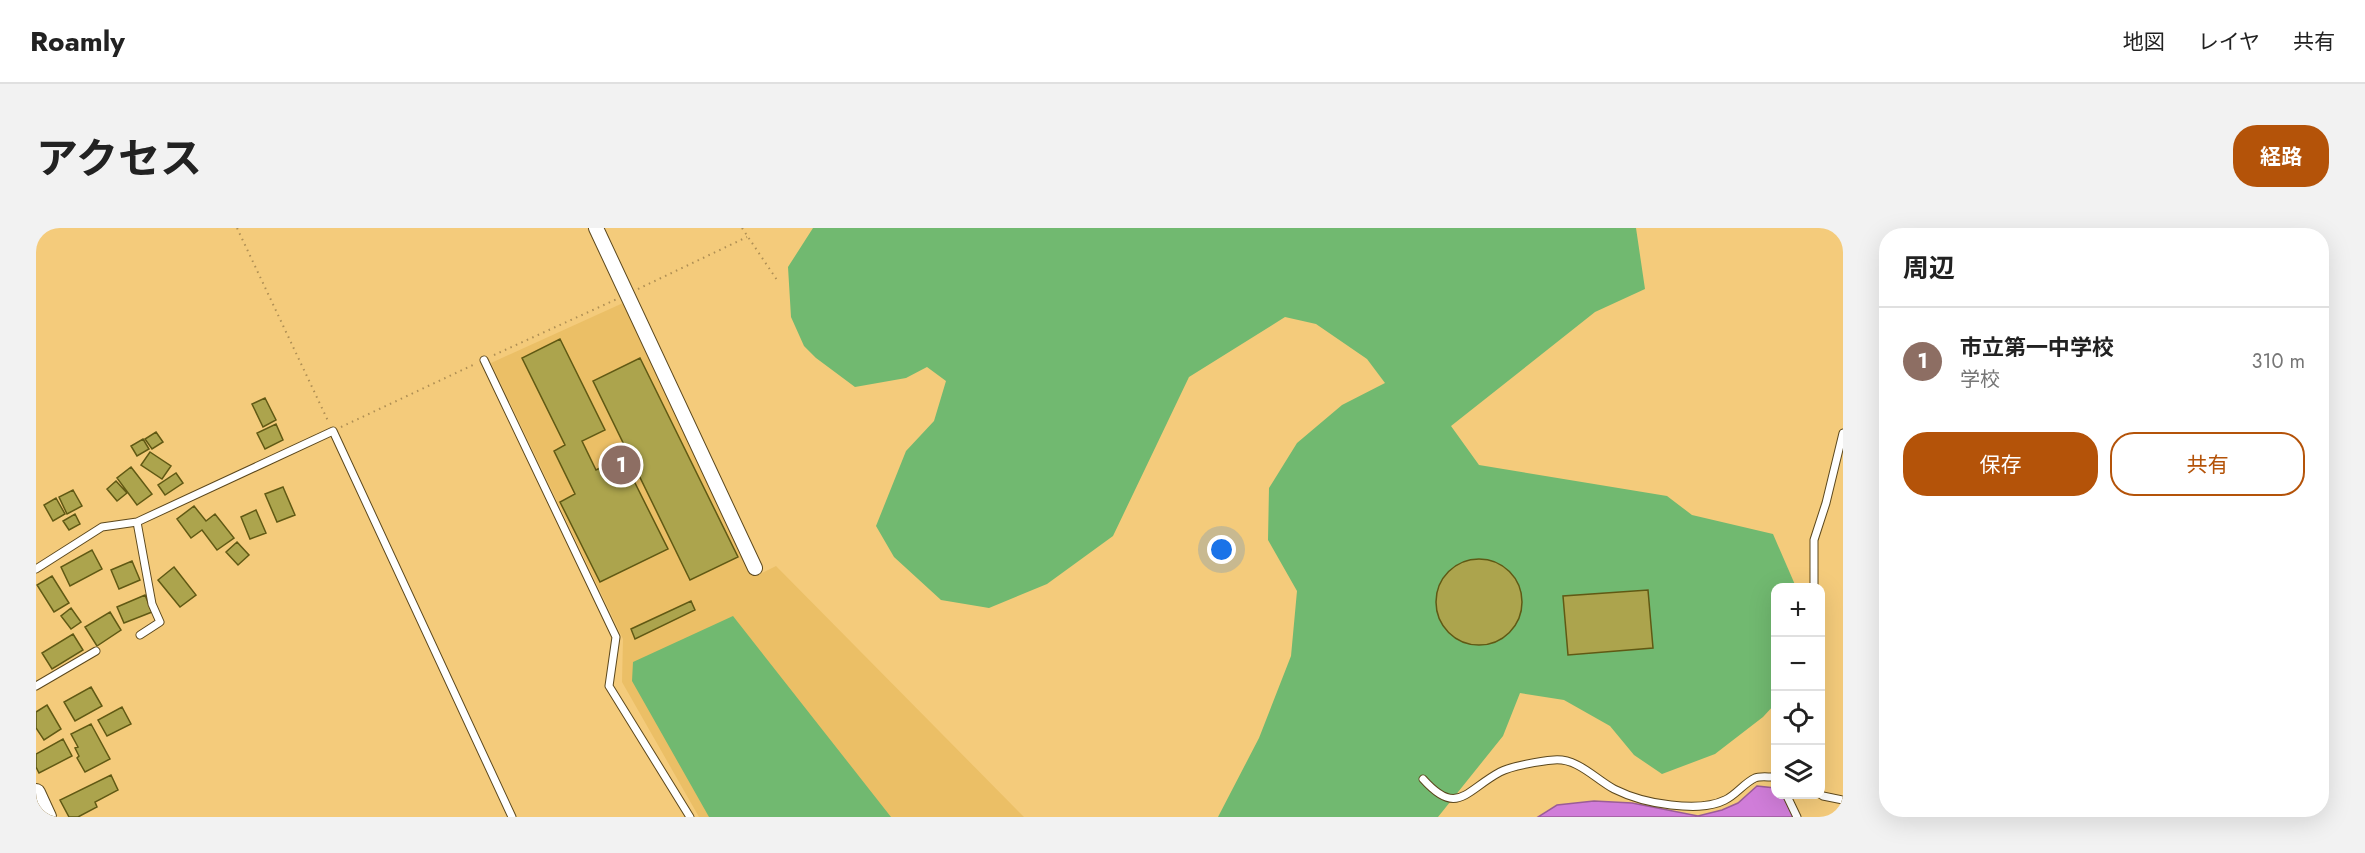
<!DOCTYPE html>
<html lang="ja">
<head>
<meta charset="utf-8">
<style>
  :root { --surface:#fff; --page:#f2f2f2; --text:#222; --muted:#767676; --line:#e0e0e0; --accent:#b45309 }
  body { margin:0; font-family:Jost,"Noto Sans JP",sans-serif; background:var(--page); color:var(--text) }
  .controls { position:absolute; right:18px; bottom:18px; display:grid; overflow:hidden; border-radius:12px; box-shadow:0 6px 24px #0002 }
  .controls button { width:54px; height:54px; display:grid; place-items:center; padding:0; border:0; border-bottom:2px solid var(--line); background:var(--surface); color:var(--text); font:30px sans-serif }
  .you { position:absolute; left:1186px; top:322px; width:21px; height:21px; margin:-15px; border:4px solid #fff; border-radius:50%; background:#1a73e8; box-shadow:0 0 0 9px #1a73e833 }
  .badge { display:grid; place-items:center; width:39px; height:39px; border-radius:50%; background:var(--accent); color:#fff; font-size:20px; font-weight:700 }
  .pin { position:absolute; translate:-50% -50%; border:3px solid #fff; box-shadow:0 2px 6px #0006 }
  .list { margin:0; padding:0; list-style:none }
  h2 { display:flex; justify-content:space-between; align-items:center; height:78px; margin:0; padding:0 24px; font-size:26px }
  h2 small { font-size:20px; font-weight:400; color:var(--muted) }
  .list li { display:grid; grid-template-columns:39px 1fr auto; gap:18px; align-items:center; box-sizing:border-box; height:108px; padding:0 24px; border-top:2px solid var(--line) }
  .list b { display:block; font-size:22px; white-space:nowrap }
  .list p { margin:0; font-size:20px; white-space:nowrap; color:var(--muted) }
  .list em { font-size:20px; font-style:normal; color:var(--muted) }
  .actions { display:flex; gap:12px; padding:18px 24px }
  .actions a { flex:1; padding:14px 0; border:2px solid var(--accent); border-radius:24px; text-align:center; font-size:21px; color:var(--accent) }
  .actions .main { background:var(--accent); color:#fff }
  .icon { flex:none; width:33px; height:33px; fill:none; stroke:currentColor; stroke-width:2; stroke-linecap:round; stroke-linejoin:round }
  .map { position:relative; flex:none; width:1807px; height:589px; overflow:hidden; border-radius:24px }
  header { display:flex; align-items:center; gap:36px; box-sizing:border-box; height:84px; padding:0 30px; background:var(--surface); border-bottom:2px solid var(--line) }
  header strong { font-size:28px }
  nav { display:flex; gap:33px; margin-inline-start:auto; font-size:21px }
  .intro { display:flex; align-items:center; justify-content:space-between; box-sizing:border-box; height:144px; padding:0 36px }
  h1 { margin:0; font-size:42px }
  .button { padding:15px 27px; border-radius:24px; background:var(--accent); color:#fff; font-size:21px; font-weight:700 }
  main { display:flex; gap:36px; padding:0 36px }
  aside { flex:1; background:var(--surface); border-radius:24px; box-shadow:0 6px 24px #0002 }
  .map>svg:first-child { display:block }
  .built { fill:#ebbf66 }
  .green { fill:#71b970 }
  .water { fill:#d07dd9; stroke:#9a5c98; stroke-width:1.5 }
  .building { fill:#aca44d; stroke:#605914; stroke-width:1.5 }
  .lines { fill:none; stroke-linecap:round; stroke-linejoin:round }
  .lane-casing { stroke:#5c481d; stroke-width:9 }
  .street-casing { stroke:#5c481d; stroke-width:16 }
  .secondary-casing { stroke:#5c481d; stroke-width:20 }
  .path { stroke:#af8f54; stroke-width:2; stroke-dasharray:1.5 4.5; stroke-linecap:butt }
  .lane { stroke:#fff; stroke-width:7 }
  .street { stroke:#fff; stroke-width:14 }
  .secondary { stroke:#fff; stroke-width:18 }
</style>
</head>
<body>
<header>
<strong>Roamly</strong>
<nav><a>地図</a><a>レイヤ</a><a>共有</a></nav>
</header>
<div class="intro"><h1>アクセス</h1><a class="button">経路</a></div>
<main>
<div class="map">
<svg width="1807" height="589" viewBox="0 0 1807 589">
  <rect width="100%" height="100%" fill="#f4cb7b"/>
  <path class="built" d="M587 75 720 348 740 338 988 589H663L586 454 587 411 455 135Z"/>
  <path class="green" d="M777 0H1600L1609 61 1559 84 1415 198 1443 237 1631 268 1656 287 1737 306 1760 359H1740L1739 476 1727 489 1679 526 1626 546 1598 527 1574 498 1528 472 1484 465 1467 508 1402 589H1182L1223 510 1255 428 1261 363 1232 312 1233 260 1261 215 1306 177 1349 155 1331 131 1280 96 1249 89 1153 149 1077 308 1011 356 953 380 905 372 858 329 840 298 870 223 898 193 910 153 891 139 870 150 819 159 780 130 768 118 755 89 752 39Z
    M697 388 855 589H673L596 453 597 434Z"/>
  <path class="water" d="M1721 558 1739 560 1740 566 1750 567 1761 589H1502L1521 577 1558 573 1596 575 1662 588 1686 582 1702 575Z"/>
  <path class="building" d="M524 111 569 202 546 213 560 242 586 229 632 321 564 354 524 274 539 266 518 223 529 217 486 130Z
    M604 130 702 329 654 352 557 153Z
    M229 170 240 192 227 199 216 176Z
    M240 196 247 212 229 221 221 205Z
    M120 204 127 214 116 221 109 211Z
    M107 211 113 221 101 228 95 218Z
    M114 224 135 238 126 251 105 237Z
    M95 239 116 266 101 277 81 250Z
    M140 245 147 255 129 267 122 257Z
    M80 253 91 265 81 273 71 261Z
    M247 259 259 287 241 294 229 266Z
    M37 262 46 278 31 286 23 269Z
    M20 270 29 286 17 293 8 277Z
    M158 278 170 293 179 286 198 310 181 322 166 302 155 310 141 291Z
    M220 282 230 305 214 311 205 289Z
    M39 286 44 296 33 302 27 293Z
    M201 314 213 327 202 337 190 324Z
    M56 322 66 341 34 358 25 339Z
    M1400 374a43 43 0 1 1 86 0a43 43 0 1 1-86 0Z
    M96 333 104 352 83 361 75 342Z
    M138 339 160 367 144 379 122 352Z
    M16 348 33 375 18 384 1 357Z
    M1612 362 1617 420 1532 427 1527 368Z
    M109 367 116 384 88 395 81 379Z
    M655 373 659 382 599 411 595 401Z
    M35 380 45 394 35 401 25 388Z
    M74 384 85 402 61 418 49 399Z
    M37 406 47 422 16 441 6 425Z
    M55 459 66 478 39 493 28 474Z
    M11 477 25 501 8 512 0 500V484Z
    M86 479 95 496 71 508 62 492Z
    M55 496 74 531 49 544 41 530 43 528 39 520 42 519 35 506Z
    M27 511 36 528 3 545 0 539V526Z
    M75 547 82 562 59 574 61 579 42 589H33L24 572Z"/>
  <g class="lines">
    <defs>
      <path id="lane" d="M448 132 580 409 573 458 654 589
        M101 294 116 376 124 394 104 407
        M0 341 66 299 101 294 297 203 476 589
        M1778 359V312L1790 275 1807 205
        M0 458 60 423
        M1387 551C1421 589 1429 563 1464 544 1475 538 1505 533 1518 532 1542 530 1559 551 1578 561 1596 570 1616 575 1635 577 1653 579 1673 580 1689 572 1700 567 1708 555 1719 550 1723 548 1731 549 1737 549L1740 552
        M1750 566 1761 589
        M1784 566 1787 568 1807 572"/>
      <path id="street" d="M560 0 719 340"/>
      <path id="secondary" d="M0 565 11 589"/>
    </defs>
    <use href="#lane" class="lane-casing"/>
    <use href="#street" class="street-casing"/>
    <use href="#secondary" class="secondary-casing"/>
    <path class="path" d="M201 0 293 195
      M706 0 741 52
      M602 61 711 9
      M458 127 581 71
      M305 199 439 136"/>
    <use href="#lane" class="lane"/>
    <use href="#street" class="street"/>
    <use href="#secondary" class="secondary"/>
  </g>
</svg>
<div class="controls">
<button>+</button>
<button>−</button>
<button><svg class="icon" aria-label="locate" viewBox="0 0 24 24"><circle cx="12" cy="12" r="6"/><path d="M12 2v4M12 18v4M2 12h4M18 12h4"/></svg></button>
<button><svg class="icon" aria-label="layers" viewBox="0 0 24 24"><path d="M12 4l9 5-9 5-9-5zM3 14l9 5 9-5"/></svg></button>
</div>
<div class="you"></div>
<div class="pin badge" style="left:585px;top:237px;background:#8d6e63">1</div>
</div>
<aside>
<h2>周辺<small></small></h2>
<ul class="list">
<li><span class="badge" style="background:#8d6e63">1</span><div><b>市立第一中学校</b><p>学校</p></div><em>310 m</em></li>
</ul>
<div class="actions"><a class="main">保存</a><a>共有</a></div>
</aside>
</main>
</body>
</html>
